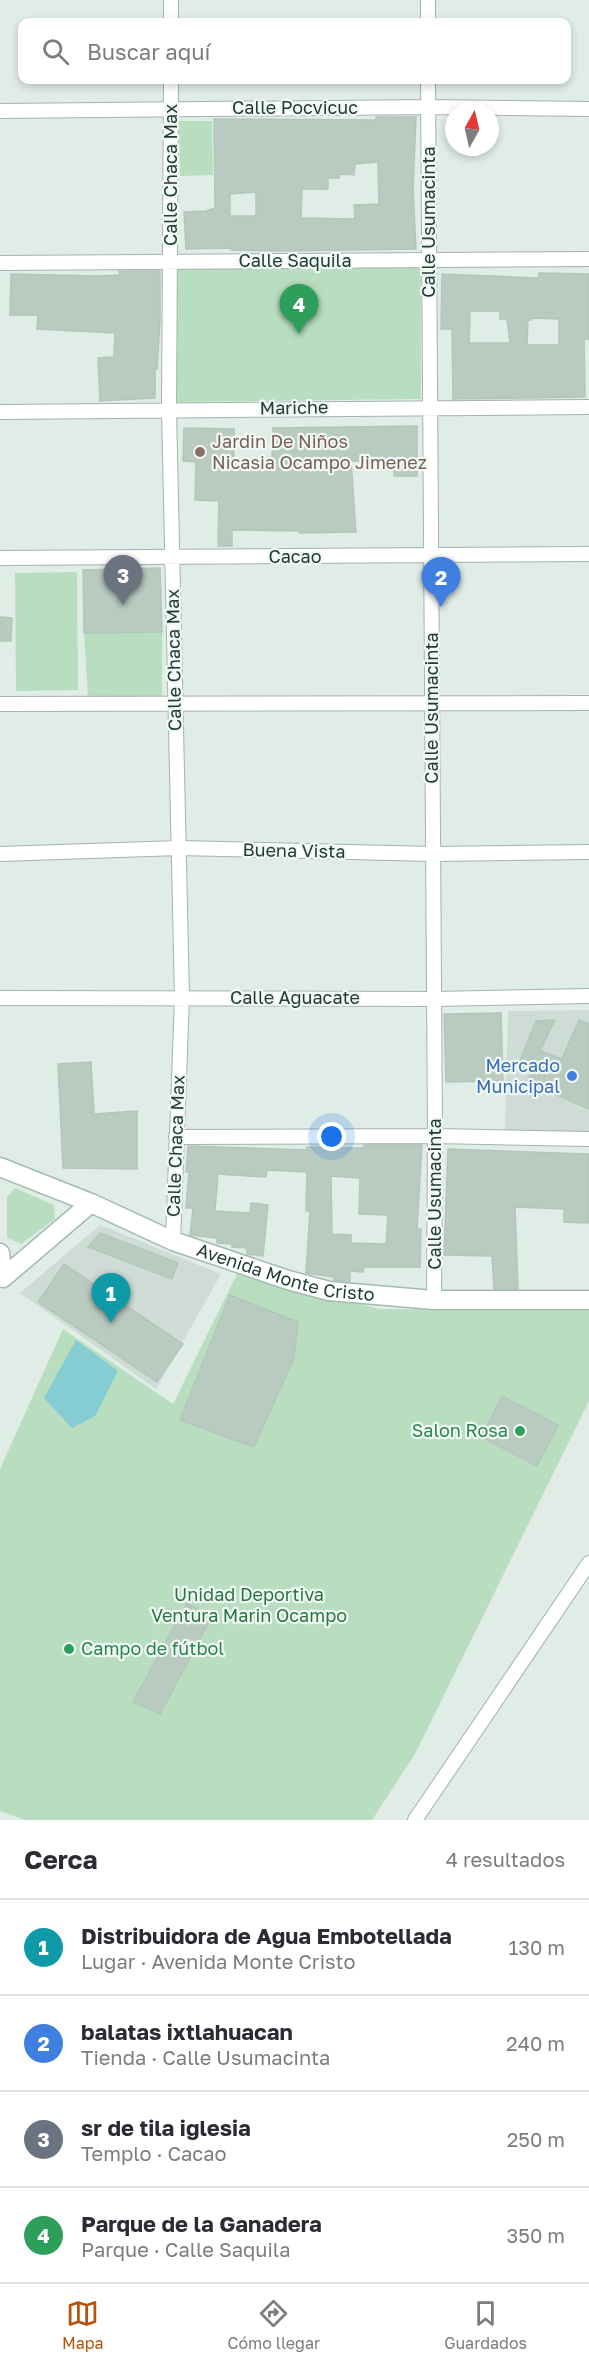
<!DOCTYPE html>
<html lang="es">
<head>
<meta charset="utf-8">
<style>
  :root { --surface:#fff; --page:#f2f2f3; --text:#2b2b33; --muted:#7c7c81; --line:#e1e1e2; --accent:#b45309 }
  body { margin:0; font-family:"Golos Text",sans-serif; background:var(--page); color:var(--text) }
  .compass { position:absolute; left:445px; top:102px; width:54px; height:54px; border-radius:50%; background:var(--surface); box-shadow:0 3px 9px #0003; rotate:8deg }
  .you { position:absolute; left:332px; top:1137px; width:21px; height:21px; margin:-15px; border:4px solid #fff; border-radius:50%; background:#1a73e8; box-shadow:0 0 0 9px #1a73e833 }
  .badge { display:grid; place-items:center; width:39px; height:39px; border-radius:50%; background:var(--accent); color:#fff; font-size:20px; font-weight:700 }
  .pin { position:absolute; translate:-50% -50px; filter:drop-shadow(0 2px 3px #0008) }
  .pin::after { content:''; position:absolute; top:32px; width:21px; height:18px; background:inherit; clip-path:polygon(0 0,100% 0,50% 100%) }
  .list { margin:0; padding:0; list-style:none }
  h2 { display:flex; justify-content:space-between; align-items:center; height:78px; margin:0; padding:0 24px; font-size:26px }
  h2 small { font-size:20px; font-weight:400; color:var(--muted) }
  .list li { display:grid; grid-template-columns:39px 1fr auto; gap:18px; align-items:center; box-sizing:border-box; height:96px; padding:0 24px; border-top:2px solid var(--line) }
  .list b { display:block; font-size:22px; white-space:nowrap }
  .list p { margin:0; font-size:20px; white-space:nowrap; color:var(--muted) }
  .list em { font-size:20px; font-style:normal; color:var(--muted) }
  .icon { flex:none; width:33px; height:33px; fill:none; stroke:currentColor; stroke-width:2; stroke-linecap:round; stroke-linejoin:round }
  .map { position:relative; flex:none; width:589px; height:1820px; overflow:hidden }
  .search { position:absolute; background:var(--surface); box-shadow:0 3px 9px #0003; left:18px; right:18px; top:18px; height:66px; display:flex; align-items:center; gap:15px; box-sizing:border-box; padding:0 21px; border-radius:12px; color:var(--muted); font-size:22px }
  .sheet { height:462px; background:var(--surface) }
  nav { display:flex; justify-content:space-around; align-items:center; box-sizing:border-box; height:84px; border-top:2px solid var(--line); background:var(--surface); font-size:16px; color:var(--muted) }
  nav a { display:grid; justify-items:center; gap:3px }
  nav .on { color:var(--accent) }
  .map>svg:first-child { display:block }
  .built { fill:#cfdcd5 }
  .green { fill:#b8debf }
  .water { fill:#86cdd3 }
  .building { fill:#b9cac1; stroke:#b3c6bc; stroke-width:1.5; fill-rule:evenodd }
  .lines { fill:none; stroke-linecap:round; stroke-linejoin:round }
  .street-casing { stroke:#a3b4ad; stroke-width:16 }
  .secondary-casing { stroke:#a1bbb0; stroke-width:21 }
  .street { stroke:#fff; stroke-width:14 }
  .secondary { stroke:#fff; stroke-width:18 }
  .education-dot { fill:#8d6e63; stroke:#f1f8f4; stroke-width:2 }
  .shop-dot { fill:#3f7fe0; stroke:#f1f8f4; stroke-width:2 }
  .leisure-dot { fill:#2e9e5b; stroke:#f1f8f4; stroke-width:2 }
  .labels { text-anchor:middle; stroke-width:4.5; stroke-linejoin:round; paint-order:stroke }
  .street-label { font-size:18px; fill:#203d33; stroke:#f1f8f4 }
  .education-label { font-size:18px; fill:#785e54; stroke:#f1f8f4; text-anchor:start }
  .shop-label { font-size:18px; fill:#366cbe; stroke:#f1f8f4; text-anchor:end }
  .leisure-label { font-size:18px; fill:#27864d; stroke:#f1f8f4; text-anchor:end }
  .park-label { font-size:18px; fill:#297540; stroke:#f1f8f4 }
</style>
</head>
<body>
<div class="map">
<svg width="589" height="1820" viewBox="0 0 589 1820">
  <rect width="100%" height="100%" fill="#e0ece6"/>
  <path class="built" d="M589 1010V1132L505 1131 508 1011Z
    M100 1225 221 1274 156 1389 20 1293Z"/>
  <path class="green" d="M179 121H212L213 175 180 176Z
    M421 266V399L176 402 177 268Z
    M77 572 78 690 16 691 15 573Z
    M162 632V696L88 698 84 633Z
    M15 1188 54 1205 55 1219 21 1244 7 1238V1197Z
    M238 1272 379 1309 589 1310V1401L415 1754 372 1820H25L0 1811V1469L63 1329 173 1404Z"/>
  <path class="water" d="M76 1340 118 1371 95 1416 72 1428 44 1398Z"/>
  <path class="building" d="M376 117H416L413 189 416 249 282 251 231 250V248L186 249 184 212 206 211 215 208 214 119 376 120ZM378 162 379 204 354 205 355 219 301 218 302 189H328V178H339V174L354 175 355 164ZM256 192V216H230V194Z
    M119 271H160V321L157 369H155V398L100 401 98 358 114 357 115 333 37 329 38 315H10L11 274 99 276 120 275Z
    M539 273 589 274V339H584L585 397 453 399 452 329H441L442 274 538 278ZM470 311H500V319H507L510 343H469ZM531 318 559 319V345H527L528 320H531Z
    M417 426V476H394V461H351L356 532 299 533V531L232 530V546H218L219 501 195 500 196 462 183 461 184 428 234 429V459L272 460 273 428Z
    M160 568 162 632 84 633 83 570Z
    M0 617 12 618 11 641H0Z
    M501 1013 503 1081 446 1082 444 1014Z
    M555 1020 540 1051 562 1059 579 1020 589 1024V1109L527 1082 532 1071 518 1065 536 1021Z
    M91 1062 94 1114 137 1111V1169L63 1168 58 1064Z
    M364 1145H422L417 1229H421L420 1267H364L363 1272 350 1271V1281L334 1280V1277L306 1273 310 1211H306L307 1172 267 1170 266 1177 218 1174 215 1211 250 1213 251 1203 268 1205 263 1256 247 1254V1248L232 1247V1244L217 1243V1238L190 1235 193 1208H186L189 1172H186L188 1146 307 1150V1147L364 1148ZM331 1176 360 1178 359 1214 388 1215 386 1244 351 1243V1235L332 1234Z
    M448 1149 589 1154V1223L564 1222V1209L515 1207 518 1289H494L492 1256 444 1255Z
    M100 1233 178 1263 172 1279 88 1247Z
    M64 1264 183 1344 157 1382 38 1302Z
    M230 1295 298 1322 294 1358 254 1447 180 1420Z
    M502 1396 558 1425 537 1466 481 1437Z
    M187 1603 211 1618 160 1714 133 1702Z"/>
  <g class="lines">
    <defs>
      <path id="street" d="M428 0V22
        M171 22V0
        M171 80 169 410 182 998 173 1241
        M428 80 435 1136 434 1300
        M0 111 428 107 589 109
        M0 263 589 259
        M0 412 589 407
        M0 558 589 554
        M0 704 589 703
        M0 854 179 848 433 854 589 852
        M0 998 434 999 589 996
        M176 1137 435 1136 589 1139
        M415 1820 589 1563"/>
      <g id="secondary">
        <path id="s1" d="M0 1167 91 1203 173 1241 288 1280 329 1291 434 1300H589"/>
        <path d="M0 1253 3 1278 91 1203"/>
      </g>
    </defs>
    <use href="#street" class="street-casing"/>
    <use href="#secondary" class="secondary-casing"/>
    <use href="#street" class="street"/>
    <use href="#secondary" class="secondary"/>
  </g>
  <circle class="education-dot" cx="200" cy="452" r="6"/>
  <circle class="shop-dot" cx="572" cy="1076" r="6"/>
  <g class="leisure-dot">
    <circle cx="520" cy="1431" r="6"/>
    <circle cx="69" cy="1649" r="6"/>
  </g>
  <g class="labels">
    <g class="street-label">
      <text x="295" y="114">Calle Pocvicuc</text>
      <text transform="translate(171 175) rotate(-90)" y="6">Calle Chaca Max</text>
      <text transform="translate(429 222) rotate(-90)" y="6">Calle Usumacinta</text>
      <text x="295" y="267">Calle Saquila</text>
      <text transform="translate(294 408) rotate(-1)" y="6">Mariche</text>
      <text x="295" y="563">Cacao</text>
      <text transform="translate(174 660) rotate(-91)" y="6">Calle Chaca Max</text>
      <text transform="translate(432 708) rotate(-90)" y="6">Calle Usumacinta</text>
      <text transform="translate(294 851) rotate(1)" y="6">Buena Vista</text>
      <text x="295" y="1004">Calle Aguacate</text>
      <text transform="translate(176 1146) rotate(-88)" y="6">Calle Chaca Max</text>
      <text transform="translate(435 1194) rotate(-90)" y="6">Calle Usumacinta</text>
      <text dy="6" stroke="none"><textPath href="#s1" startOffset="306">Avenida Monte Cristo</textPath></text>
    </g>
    <g class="education-label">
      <text x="212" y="448">Jardin De Niños<tspan x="212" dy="21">Nicasia Ocampo Jimenez</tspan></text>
    </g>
    <g class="shop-label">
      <text x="560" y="1072">Mercado<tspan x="560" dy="21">Municipal</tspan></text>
    </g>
    <g class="leisure-label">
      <text x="508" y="1437">Salon Rosa</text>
      <text x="81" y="1655" text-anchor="start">Campo de fútbol</text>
    </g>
    <g class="park-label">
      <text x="249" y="1601">Unidad Deportiva<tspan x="249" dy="21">Ventura Marin Ocampo</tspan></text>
    </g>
  </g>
</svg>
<svg class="compass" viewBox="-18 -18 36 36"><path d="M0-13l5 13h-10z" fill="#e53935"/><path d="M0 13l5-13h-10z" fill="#7c7c81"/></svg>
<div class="you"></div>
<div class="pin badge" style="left:111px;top:1323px;background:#0f9aa8">1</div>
<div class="pin badge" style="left:441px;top:607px;background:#3f7fe0">2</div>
<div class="pin badge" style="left:123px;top:605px;background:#6b7280">3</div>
<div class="pin badge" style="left:299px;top:334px;background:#2e9e5b">4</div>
<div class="search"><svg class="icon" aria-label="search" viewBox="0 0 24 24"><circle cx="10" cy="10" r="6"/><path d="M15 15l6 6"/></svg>Buscar aquí</div>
</div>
<section class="sheet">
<h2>Cerca<small>4 resultados</small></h2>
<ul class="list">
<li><span class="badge" style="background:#0f9aa8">1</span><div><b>Distribuidora de Agua Embotellada</b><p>Lugar · Avenida Monte Cristo</p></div><em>130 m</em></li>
<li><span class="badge" style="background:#3f7fe0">2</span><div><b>balatas ixtlahuacan</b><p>Tienda · Calle Usumacinta</p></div><em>240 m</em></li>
<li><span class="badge" style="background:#6b7280">3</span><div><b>sr de tila iglesia</b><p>Templo · Cacao</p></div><em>250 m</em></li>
<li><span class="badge" style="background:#2e9e5b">4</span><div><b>Parque de la Ganadera</b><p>Parque · Calle Saquila</p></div><em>350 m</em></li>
</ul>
</section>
<nav>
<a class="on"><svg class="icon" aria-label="map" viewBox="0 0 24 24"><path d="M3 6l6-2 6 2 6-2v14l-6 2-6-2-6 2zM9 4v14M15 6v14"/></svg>Mapa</a>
<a><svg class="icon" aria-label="directions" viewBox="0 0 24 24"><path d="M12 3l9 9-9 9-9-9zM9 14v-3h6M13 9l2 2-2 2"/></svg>Cómo llegar</a>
<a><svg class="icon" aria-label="saved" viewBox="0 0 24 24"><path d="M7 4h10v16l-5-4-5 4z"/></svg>Guardados</a>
</nav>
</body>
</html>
